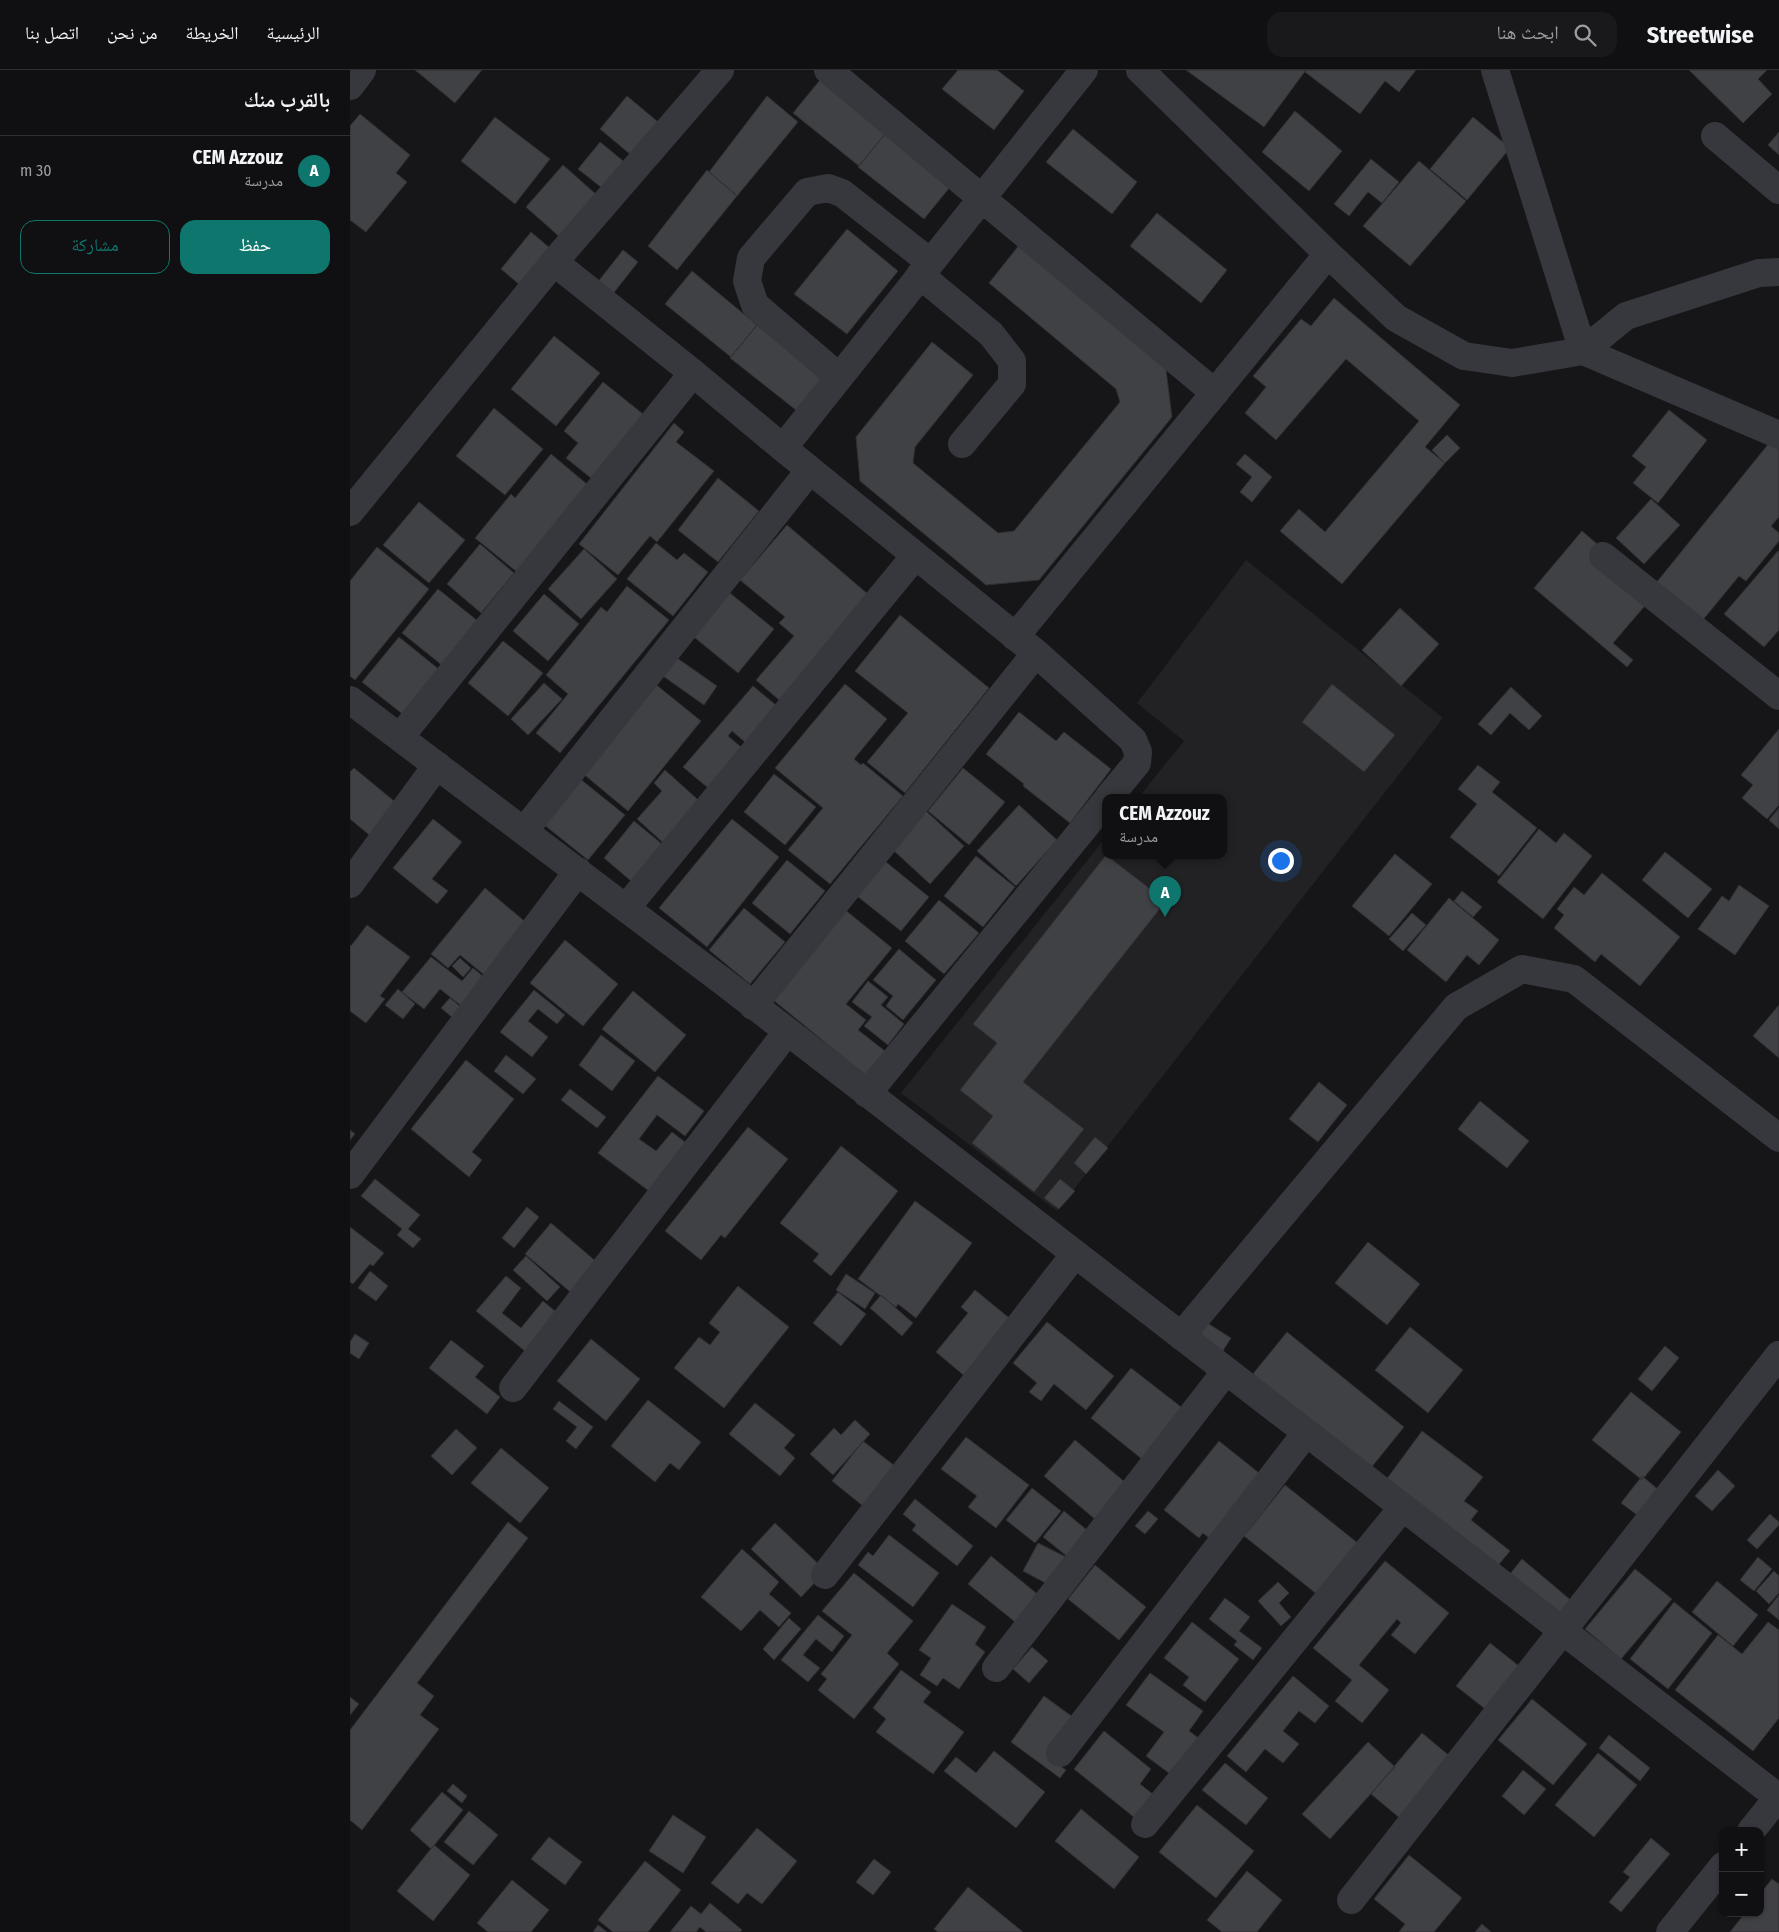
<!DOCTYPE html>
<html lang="ar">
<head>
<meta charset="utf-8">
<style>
  :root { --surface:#101012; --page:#19191b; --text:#f1f3f6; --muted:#9c9d9f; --line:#303032; --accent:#0f766e }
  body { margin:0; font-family:"Fira Sans Condensed","Noto Naskh Arabic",sans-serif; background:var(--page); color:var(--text); direction:rtl }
  .controls { position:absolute; right:15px; bottom:15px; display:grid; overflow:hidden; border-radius:10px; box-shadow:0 1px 4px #0004 }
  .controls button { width:45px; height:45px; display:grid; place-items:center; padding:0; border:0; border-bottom:1px solid var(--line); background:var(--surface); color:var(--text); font:25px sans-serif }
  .you { position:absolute; left:930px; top:790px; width:18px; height:18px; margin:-12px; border:4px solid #fff; border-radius:50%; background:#1a73e8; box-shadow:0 0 0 8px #1a73e833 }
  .badge { display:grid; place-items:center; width:32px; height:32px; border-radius:50%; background:var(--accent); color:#fff; font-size:16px; font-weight:700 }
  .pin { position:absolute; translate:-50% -41px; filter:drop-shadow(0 1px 2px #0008) }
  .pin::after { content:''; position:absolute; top:26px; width:18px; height:15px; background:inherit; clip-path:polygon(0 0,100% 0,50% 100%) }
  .popup { position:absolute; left:752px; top:724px; width:125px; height:65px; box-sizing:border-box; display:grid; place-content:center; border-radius:10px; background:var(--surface); filter:drop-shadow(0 1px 4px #0005); font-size:16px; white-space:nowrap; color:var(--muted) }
  .popup b { font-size:19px; color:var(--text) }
  .popup::after { content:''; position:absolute; left:50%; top:100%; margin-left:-10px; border:10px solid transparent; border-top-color:var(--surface) }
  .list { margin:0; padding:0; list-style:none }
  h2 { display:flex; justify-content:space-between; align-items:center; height:65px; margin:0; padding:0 20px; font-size:21px }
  h2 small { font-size:16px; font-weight:400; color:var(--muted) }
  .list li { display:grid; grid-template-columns:32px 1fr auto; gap:15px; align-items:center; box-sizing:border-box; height:70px; padding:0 20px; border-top:1px solid var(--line) }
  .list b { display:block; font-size:19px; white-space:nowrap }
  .list p { margin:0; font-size:16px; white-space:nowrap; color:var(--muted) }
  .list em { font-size:16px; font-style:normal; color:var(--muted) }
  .actions { display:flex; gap:10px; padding:15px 20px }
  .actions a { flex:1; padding:11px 0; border:1px solid var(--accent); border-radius:15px; text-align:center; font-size:18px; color:var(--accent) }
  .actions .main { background:var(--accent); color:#fff }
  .icon { flex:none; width:28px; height:28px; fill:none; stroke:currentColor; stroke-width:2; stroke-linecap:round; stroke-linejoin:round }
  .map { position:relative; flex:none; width:1429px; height:1862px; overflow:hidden; direction:ltr }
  header { display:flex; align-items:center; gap:30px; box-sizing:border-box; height:70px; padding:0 25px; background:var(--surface); border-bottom:1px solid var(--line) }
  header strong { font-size:24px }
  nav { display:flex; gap:28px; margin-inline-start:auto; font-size:18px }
  .search { width:350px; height:45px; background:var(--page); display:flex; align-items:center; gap:12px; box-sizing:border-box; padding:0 18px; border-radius:15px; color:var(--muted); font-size:19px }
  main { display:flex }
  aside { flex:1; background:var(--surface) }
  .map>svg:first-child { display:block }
  .built { fill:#222225 }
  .building { fill:#404145; stroke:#303034 }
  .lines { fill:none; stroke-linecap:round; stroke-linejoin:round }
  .minor { stroke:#37383d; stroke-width:28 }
</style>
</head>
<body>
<header>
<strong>Streetwise</strong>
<div class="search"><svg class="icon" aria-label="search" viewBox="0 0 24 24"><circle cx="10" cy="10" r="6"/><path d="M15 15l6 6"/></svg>ابحث هنا</div>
<nav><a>الرئيسية</a><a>الخريطة</a><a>من نحن</a><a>اتصل بنا</a></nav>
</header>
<main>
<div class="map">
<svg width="1429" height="1862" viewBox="0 0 1429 1862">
  <rect width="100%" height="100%" fill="#161618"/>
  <path class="built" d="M896 490 1093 648 707 1141 551 1023 756 767V786H874V728H788L834 671 787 633Z"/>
  <path class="building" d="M65 0H132L105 33Z
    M608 0H647L674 21 644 60 592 19Z
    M836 0H956L914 57Z
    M956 0H1066L1049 22 1035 11 1010 44 955 2Z
    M1339 0H1417L1408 9 1422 24 1393 53Z
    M470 10 535 64 509 96 443 43Z
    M277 26 320 62 293 95 250 59Z
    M417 26 448 52 387 126 359 102Z
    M945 41 992 81 959 121 912 82Z
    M10 44 60 85 46 103 57 112 16 162 0 150V56Z
    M145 47 200 89 165 134 111 91Z
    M1123 47 1160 78 1117 130 1080 99Z
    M723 59 787 112 762 144 696 92Z
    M1429 62V85L1418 75Z
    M535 64 600 117 574 149 508 97Z
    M250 72 288 103 266 129 228 99Z
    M1021 89 1049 112 1032 133 1018 122 999 146 984 134Z
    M1069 91 1116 131 1060 196 1013 156Z
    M213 95 257 134 221 177 176 137Z
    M357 100 387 126 327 200 298 176Z
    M807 143 877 200 851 233 780 176Z
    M497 159 548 201 497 264 444 224Z
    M181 162 213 189 183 226 151 199Z
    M670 174 815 292 822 347 689 510 636 515 510 411 506 367 582 272 623 305 565 377 563 393 648 463 664 461 770 332 766 319 639 213Z
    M273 180 288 192 262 225 247 213Z
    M342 201 407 255 381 287 315 234Z
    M984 228 1110 335 1075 377 1095 393 992 514 930 461 949 439 975 462 1069 351 996 289 926 370 895 343 916 317 903 306 951 249 961 256Z
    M407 255 472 308 446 340 380 288Z
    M204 266 250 303 206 356 161 319Z
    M253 312 293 344 241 408 216 388 228 373 214 361Z
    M144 338 193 379 155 425 106 386Z
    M1319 340 1357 370 1308 433 1283 413 1296 397 1282 386Z
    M324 353 334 362 326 372 364 401 307 472 300 466 268 505 229 474Z
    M1097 365 1110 378 1095 393 1082 380Z
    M1420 372 1429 377V447L1421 456 1429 463V471L1396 511 1389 506 1352 551 1306 513Z
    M201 384 238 415 167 502 125 468 161 424 165 428Z
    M895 384 922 407 902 432 890 422 902 407 886 394Z
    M368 408 409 441 368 492 328 460Z
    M1301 429 1330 455 1294 494 1266 468Z
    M69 432 115 470 79 513 33 475Z
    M437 455 519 525 436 636 406 610 444 566 429 553 435 547 390 510Z
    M1232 461 1305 524 1263 573 1283 590 1277 597 1184 518Z
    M306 473 327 490 334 483 358 502 323 546 277 509Z
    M130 474 164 503 131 543 97 514Z
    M27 477 79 519 5 610 0 606V511Z
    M234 479 267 509 231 549 198 519Z
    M1428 481 1429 482V560L1414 577 1374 544Z
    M277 516 319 550 210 683 186 663 218 624 196 605 251 537 257 542Z
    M88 519 129 552 93 596 52 563Z
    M380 523 424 559 388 603 344 567Z
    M194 524 229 554 198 591 163 561Z
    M1050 538 1089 574 1051 616 1012 580Z
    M550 545 639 618 555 723 517 692 558 643 505 601Z
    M49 567 91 601 55 646 12 612Z
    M153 571 193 603 158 646 118 613Z
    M327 588 367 616 354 635 313 606Z
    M194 613 212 629 178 665 161 649Z
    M304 613 351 651 278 741 231 702Z
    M495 614 537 649 504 689 511 695 513 693 553 726 480 814 438 780 473 738 425 698Z
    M982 614 1045 665 1014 702 952 652Z
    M403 616 433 641 402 678 382 661 378 666 397 682 363 722 333 697Z
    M1161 617 1192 646 1179 660 1160 643 1141 665 1128 654Z
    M669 642 706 671 714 662 761 699 720 753 673 716 674 714 636 684Z
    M1429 659V735L1417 749 1392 728 1403 715 1391 705Z
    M1128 695 1150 712 1142 722 1187 758 1149 806 1100 767 1127 734 1108 719Z
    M4 698 61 745 34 777 0 749V702Z
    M613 698 655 732 619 775 578 741Z
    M315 700 356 737 319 778 287 749 312 721 304 713Z
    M424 704 466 737 435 775 394 742Z
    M229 708 275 745 238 790 192 753Z
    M669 735 707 770 666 816 627 781Z
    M1429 738V759L1419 750Z
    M576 741 614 776 580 814 542 779Z
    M83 749 112 772 82 809 98 821 87 834 43 798Z
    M382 749 429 787 357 877 309 838Z
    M284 751 318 779 287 816 254 788Z
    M1189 759 1206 773 1214 763 1242 786 1193 849 1147 812Z
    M1315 782 1362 819 1338 848 1292 810Z
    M1045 784 1082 814 1039 866 1002 836Z
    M756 785 816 831 673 1012 734 1059 684 1122 622 1073 643 1046 610 1020 647 973 623 954Z
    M626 786 665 817 633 857 594 826Z
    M437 790 475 821 440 864 402 833Z
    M536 792 579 827 551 861 507 826Z
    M1252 803 1330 867 1290 916 1251 884 1245 892 1204 858 1214 845 1207 839 1224 817 1234 825Z
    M1389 815 1419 836 1385 885 1348 859 1372 826 1379 831Z
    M135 818 185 860 143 912 110 885 98 898 81 884Z
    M1112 821 1132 837 1123 847 1104 831Z
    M1099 828 1149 870 1129 895 1117 885 1096 912 1057 880Z
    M589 830 629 863 594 904 555 871Z
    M394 838 435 872 400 914 359 880Z
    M494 839 542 878 496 934 516 950 508 960 535 981 515 1005 422 929Z
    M1062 843 1076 855 1053 881 1039 869Z
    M17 855 60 887 30 926 35 929 16 953 0 941V875L1 876Z
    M215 870 268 914 233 956 180 913Z
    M549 879 586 910 553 950 536 936 543 926 523 910Z
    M81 887 112 911 123 898 142 914 119 942 90 919 74 939 52 922Z
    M110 888 121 898 113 907 102 896Z
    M518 911 538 927 531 935 554 954 538 975 514 956 522 947 502 932Z
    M48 919 65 934 53 949 35 935Z
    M184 920 215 945 207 954 188 939 178 951 198 967 182 987 150 962Z
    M283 921 336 965 305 1002 252 959Z
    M100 928 118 943 109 953 91 938Z
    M1429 935V988L1403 966Z
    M251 965 285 991 262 1021 229 995Z
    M156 985 186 1009 173 1024 144 1001Z
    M116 990 164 1029 122 1082 132 1090 119 1107 61 1059Z
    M308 1006 354 1041 335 1066 307 1045 289 1069 306 1081 322 1062 340 1076 303 1124 248 1083Z
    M969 1012 997 1035 968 1072 939 1049Z
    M220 1019 256 1047 247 1058 211 1030Z
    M1130 1031 1179 1071 1157 1098 1108 1059Z
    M398 1057 438 1089 375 1168 371 1165 351 1190 315 1161Z
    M0 1060 5 1064 0 1070Z
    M745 1067 758 1078 736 1104 724 1093Z
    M491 1076 548 1121 481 1206 463 1191 469 1184 430 1153Z
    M25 1109 70 1145 58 1159 71 1169 63 1178 47 1165 52 1159 11 1126Z
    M710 1109 725 1121 709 1139 694 1128Z
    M565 1131 622 1173 566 1248 548 1234 546 1237 508 1209Z
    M177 1137 189 1147 164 1178 152 1168Z
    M201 1153 249 1194 224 1225 175 1184Z
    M0 1157 34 1183 23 1196 20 1194 3 1214 0 1212Z
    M1018 1172 1070 1214 1037 1255 985 1213Z
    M176 1186 210 1217 197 1231 163 1200Z
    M20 1201 38 1216 26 1231 8 1218Z
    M496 1204 525 1223 515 1239 486 1220Z
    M156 1206 171 1218 152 1243 171 1258 193 1231 212 1247 181 1286 126 1241Z
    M388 1216 439 1257 374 1338 324 1298 349 1267 360 1275 370 1262 359 1253Z
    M625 1220 669 1256 623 1313 586 1282 618 1243 611 1237Z
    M488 1222 516 1244 491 1276 463 1253Z
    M531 1225 563 1253 552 1266 520 1238Z
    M851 1249 881 1268 871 1284 841 1264Z
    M697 1252 764 1306 736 1340 704 1314 691 1331 679 1322 687 1313 663 1293Z
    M1060 1257 1113 1300 1078 1343 1025 1300Z
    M937 1262 1054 1357 1016 1404 898 1310Z
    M5 1264 19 1273 9 1289 0 1283V1272Z
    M241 1269 290 1309 256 1351 207 1311Z
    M101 1270 134 1296 125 1307 150 1327 137 1344 79 1298Z
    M1315 1276 1329 1288 1302 1321 1288 1309Z
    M781 1298 844 1347 803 1398 741 1348Z
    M1281 1322 1331 1362 1292 1410 1242 1370Z
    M298 1330 351 1372 329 1400 320 1393 305 1412 261 1376Z
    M209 1331 243 1357 226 1379 216 1371 227 1357 203 1339Z
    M405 1333 445 1365 434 1378 445 1388 430 1406 379 1364Z
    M505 1350 520 1364 483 1405 460 1384 484 1358 491 1365Z
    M106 1359 127 1378 102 1405 81 1386Z
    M1072 1361 1133 1407 1114 1431 1128 1441 1121 1450 1160 1481 1145 1499 1033 1414Z
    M616 1367 679 1415 646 1458 618 1437 627 1426 591 1399Z
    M725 1370 777 1414 746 1450 694 1406Z
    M513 1371 555 1404 523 1444 482 1411Z
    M869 1371 919 1411 867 1475 853 1463 849 1468 814 1440Z
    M151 1378 199 1418 170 1453 121 1413Z
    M1368 1400 1385 1416 1362 1441 1345 1426Z
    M1292 1406 1310 1421 1290 1447 1271 1433Z
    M935 1415 1019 1482 978 1533 894 1466Z
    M682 1418 711 1441 685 1473 656 1450Z
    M565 1429 623 1476 607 1496 562 1460 566 1455 553 1444Z
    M714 1441 738 1461 718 1487 693 1467Z
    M798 1441 808 1449 795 1464 785 1456Z
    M1420 1444 1429 1452V1455L1407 1479 1397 1470Z
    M158 1452 178 1468 67 1613 84 1626 70 1645 89 1659 12 1760 0 1750V1660Z
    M425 1453 476 1501 451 1527 401 1479Z
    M539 1465 589 1503 563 1537 508 1495 518 1482 523 1486Z
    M688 1473 720 1489 705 1518 673 1501Z
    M392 1479 429 1512 419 1524 441 1543 429 1557 410 1540 391 1561 351 1527Z
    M641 1486 697 1532 675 1560 618 1514Z
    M1408 1487 1422 1499 1404 1521 1390 1510Z
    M1172 1489 1223 1532 1211 1546 1160 1504Z
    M1035 1491 1099 1543 1065 1584 1041 1565 1051 1553 1047 1549 1009 1595 1039 1620 1012 1653 985 1631 1002 1610 963 1578Z
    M745 1495 796 1537 769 1570 718 1529Z
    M1285 1499 1322 1529 1271 1589 1235 1559Z
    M1424 1501 1429 1506V1523L1419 1534 1406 1521Z
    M504 1503 563 1551 537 1583 549 1594 504 1649 468 1620 477 1609 471 1604 502 1565 472 1541Z
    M1367 1511 1408 1545 1383 1576 1342 1542Z
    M928 1512 939 1523 929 1533 941 1547 931 1556 908 1531Z
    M1429 1525V1550L1417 1540Z
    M875 1528 900 1547 889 1561 912 1578 903 1590 884 1575 887 1571 859 1549Z
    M1324 1532 1362 1563 1318 1619 1280 1589Z
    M602 1534 636 1557 625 1574 635 1582 609 1619 593 1608 587 1616 570 1605 581 1588 569 1580Z
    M468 1545 494 1566 482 1582 466 1569 453 1585 470 1598 458 1612 431 1590Z
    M439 1548 451 1559 424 1590 413 1579Z
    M842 1552 889 1589 855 1632 833 1615 839 1607 814 1588Z
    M1418 1552 1429 1560V1648L1403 1681 1325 1620 1368 1565 1392 1584Z
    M1140 1573 1174 1600 1139 1642 1106 1616Z
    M682 1577 698 1591 679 1613 663 1599Z
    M551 1600 581 1622 573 1632 614 1662 583 1704 526 1662 536 1649 523 1638Z
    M800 1603 853 1641 839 1661 862 1678 835 1715 796 1686 814 1662 776 1635Z
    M943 1606 979 1636 965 1653 949 1641 933 1661 949 1674 933 1693 915 1679 896 1702 877 1686Z
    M694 1626 735 1656 707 1694 716 1700 710 1708 661 1672Z
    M0 1627 9 1634 0 1645Z
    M1182 1629 1237 1674 1203 1715 1148 1670Z
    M754 1661 801 1699 790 1714 804 1725 785 1748 724 1699Z
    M1072 1663 1102 1688 1051 1749 1021 1724Z
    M1259 1665 1300 1698 1290 1711 1249 1678Z
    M1018 1672 1045 1697 980 1769 952 1744Z
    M644 1681 695 1722 666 1758 594 1701 606 1687 626 1703Z
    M1248 1683 1287 1715 1244 1767 1205 1735Z
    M875 1693 918 1728 896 1755 852 1720Z
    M1173 1700 1196 1719 1174 1745 1152 1726Z
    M103 1714 117 1726 112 1733 97 1721Z
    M92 1722 113 1740 81 1779 60 1760Z
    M847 1735 904 1781 866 1828 809 1782Z
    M731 1739 789 1787 764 1819 705 1771Z
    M119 1741 148 1765 123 1795 94 1772Z
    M323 1745 356 1767 333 1803 299 1781Z
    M407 1758 447 1791 412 1834 397 1823 388 1834 361 1813Z
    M199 1767 232 1792 215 1815 181 1789Z
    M1301 1768 1320 1784 1271 1842 1259 1832 1280 1807 1273 1802Z
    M84 1775 120 1805 83 1851 47 1821Z
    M1059 1785 1112 1828 1084 1862H1049L1055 1854 1024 1829Z
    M524 1789 541 1802 523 1825 506 1812Z
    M295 1791 331 1820 298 1862H263L248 1850Z
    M897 1801 932 1830 907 1862H872L857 1850Z
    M1422 1809 1429 1814V1862H1380L1395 1843H1410V1824Z
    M162 1810 199 1840 181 1862H138L127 1853Z
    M618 1817 673 1862H588L584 1859Z
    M360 1833 392 1860 390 1862H356L350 1857 346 1862H320L341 1836 351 1844Z
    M1132 1854 1141 1862H1125Z
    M248 1855 257 1862H243Z"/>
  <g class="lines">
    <path class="minor" d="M478 0 865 323
      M790 0 978 184 1046 248 1114 286 1162 293 1233 281 1429 365
      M1145 0 1233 281 1276 246 1409 203 1429 202
      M0 16 12 0
      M1365 66 1429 120
      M204 192 343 303 433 378 686 583 783 670 788 682 787 693 758 728
      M570 205 641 264 662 291V314L612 374
      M489 307 405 235 397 211 401 188 457 122 478 118 492 123 580 192
      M433 378 734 0
      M0 442 204 192 370 0
      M1253 486 1429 626
      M665 567 978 184
      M0 630 375 913 1429 1728
      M50 667 343 303
      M174 761 460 400
      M0 814 87 695
      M276 838 565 486
      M403 936 686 583
      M517 1024 756 731
      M0 1105 228 801
      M831 1266 1106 937 1172 899 1224 909 1429 1068
      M163 1318 437 962
      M475 1505 725 1184
      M646 1598 876 1301
      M710 1683 956 1363
      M795 1754 1053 1437
      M1401 1761 1429 1726
      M1001 1830 1429 1285
      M1320 1862 1373 1796"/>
  </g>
</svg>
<div class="controls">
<button>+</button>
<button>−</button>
</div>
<div class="you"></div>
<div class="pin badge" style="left:815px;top:847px">A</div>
<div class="popup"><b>CEM Azzouz</b>مدرسة</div>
</div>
<aside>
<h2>بالقرب منك<small></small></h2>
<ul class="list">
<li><span class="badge">A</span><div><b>CEM Azzouz</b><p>مدرسة</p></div><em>30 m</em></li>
</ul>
<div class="actions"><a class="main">حفظ</a><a>مشاركة</a></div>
</aside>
</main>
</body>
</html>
